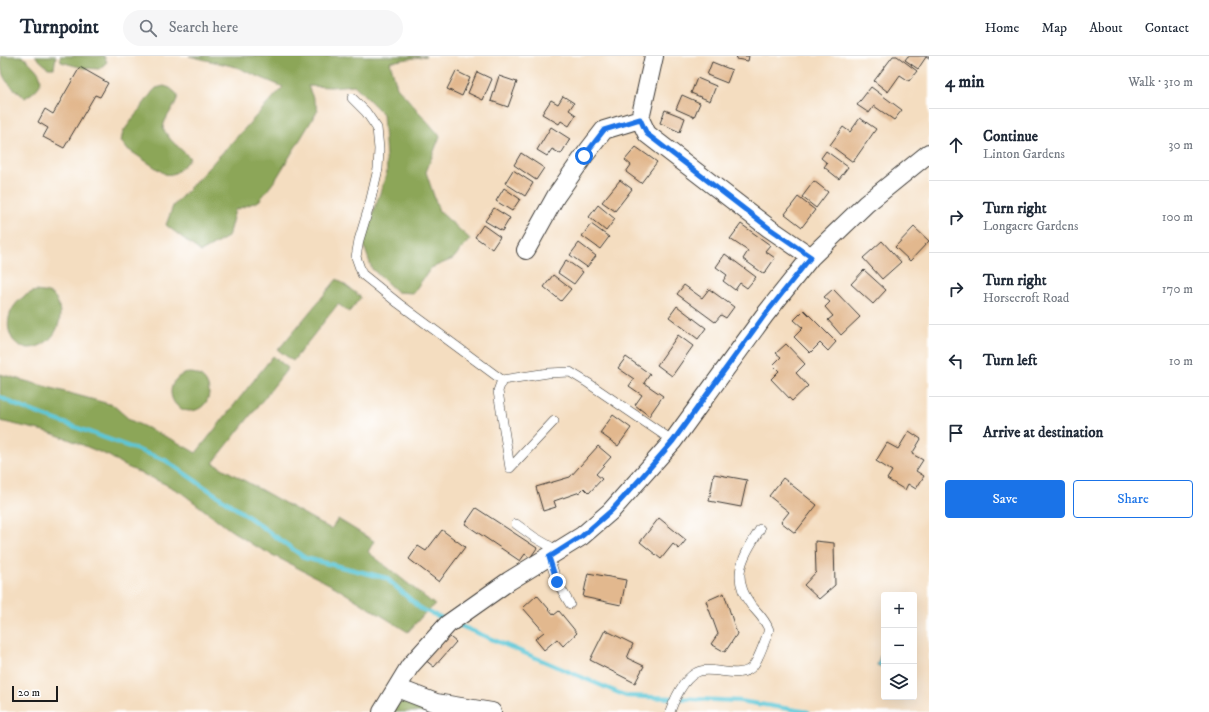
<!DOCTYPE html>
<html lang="en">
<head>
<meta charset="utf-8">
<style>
  :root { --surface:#fff; --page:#f6f6f7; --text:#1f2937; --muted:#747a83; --line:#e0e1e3; --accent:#1a73e8 }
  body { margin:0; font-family:"IM FELL DW Pica",serif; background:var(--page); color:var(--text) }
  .controls { position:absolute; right:12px; bottom:12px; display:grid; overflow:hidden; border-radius:4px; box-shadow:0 4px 16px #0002 }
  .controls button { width:36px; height:36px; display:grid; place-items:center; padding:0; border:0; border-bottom:1px solid var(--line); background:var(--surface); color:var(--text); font:20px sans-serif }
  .scale { position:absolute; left:12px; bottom:10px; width:46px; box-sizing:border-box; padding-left:4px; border:2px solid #1c1c1c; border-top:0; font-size:11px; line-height:14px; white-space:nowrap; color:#1c1c1c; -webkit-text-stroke:3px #fff; paint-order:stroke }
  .stop { position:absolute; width:12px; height:12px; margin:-9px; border:3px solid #1a73e8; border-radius:50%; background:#fff }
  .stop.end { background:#1a73e8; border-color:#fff; box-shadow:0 1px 4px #0008 }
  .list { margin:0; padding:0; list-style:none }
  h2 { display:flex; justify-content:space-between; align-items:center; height:52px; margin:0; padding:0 16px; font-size:17px }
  h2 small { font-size:13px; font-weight:400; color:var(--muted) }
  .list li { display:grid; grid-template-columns:26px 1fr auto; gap:12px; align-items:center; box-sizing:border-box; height:72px; padding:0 16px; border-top:1px solid var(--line) }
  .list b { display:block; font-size:15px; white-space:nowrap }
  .list p { margin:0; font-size:13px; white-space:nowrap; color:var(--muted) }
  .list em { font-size:13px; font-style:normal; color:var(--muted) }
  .actions { display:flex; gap:8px; padding:12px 16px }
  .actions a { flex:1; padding:9px 0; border:1px solid var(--accent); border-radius:4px; text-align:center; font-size:14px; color:var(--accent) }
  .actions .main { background:var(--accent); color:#fff }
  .icon { flex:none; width:22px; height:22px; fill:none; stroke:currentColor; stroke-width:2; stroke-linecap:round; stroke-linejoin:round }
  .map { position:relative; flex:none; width:929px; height:656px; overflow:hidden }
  header { display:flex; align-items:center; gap:24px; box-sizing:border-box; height:56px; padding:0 20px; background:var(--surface); border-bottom:1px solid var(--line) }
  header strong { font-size:19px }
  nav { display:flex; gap:22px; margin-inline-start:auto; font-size:14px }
  .search { width:280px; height:36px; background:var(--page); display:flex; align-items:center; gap:10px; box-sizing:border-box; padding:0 14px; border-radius:22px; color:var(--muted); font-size:15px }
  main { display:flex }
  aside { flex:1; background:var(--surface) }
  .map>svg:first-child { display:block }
  .forest { fill:#8ca658; stroke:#54613a }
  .water { fill:#5dc7d7; stroke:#3c727a }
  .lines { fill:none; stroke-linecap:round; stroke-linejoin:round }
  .stream { stroke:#5dc7d7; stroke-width:4.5 }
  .building { fill:#e2b88e }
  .lane-casing { stroke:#3c3935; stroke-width:10 }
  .street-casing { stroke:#3c3935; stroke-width:20 }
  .lane { stroke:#fff; stroke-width:9 }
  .street { stroke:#fff; stroke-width:18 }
  .route { stroke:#1a73e8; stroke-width:5 }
</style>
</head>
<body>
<header>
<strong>Turnpoint</strong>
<div class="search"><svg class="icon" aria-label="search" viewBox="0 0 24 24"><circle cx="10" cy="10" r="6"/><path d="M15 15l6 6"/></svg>Search here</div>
<nav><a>Home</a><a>Map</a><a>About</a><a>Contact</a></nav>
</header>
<main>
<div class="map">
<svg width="929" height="656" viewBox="0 0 929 656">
  <rect width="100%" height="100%" fill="#fff"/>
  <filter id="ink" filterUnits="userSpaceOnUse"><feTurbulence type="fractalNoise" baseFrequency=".025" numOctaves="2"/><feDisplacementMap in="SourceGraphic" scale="8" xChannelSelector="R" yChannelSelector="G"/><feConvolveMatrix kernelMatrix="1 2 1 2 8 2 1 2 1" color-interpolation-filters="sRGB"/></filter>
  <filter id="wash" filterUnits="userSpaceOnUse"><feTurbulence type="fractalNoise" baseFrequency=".012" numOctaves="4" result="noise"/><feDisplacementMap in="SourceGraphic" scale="16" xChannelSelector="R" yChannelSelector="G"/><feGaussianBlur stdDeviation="0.9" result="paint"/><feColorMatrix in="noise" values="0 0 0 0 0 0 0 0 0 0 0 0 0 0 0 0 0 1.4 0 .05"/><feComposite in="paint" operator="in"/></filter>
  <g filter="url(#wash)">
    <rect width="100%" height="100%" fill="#f4ddc0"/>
    <path class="forest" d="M1 0C7 0 15 0 21 0 26 2 30 7 33 10 48 25 39 33 25 42 8 27 0 25 1 0Z
      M35 0H56L54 12H48Z
      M60 0H104L107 6 99 13 83 12 61 6Z
      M189 0H426L390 6 397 31 440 80 426 116 439 155 470 183 453 203 431 212 413 237 397 236 372 213 363 187 387 116 383 58 354 29 331 31 308 30 318 54 276 123 259 145 235 154 228 181 201 196 166 169 173 150 283 31 236 11Z
      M164 30 170 32 178 39C176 52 164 60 163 73L171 84 190 102C183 110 176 121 165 118L126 92 121 85 123 76 153 35 156 32Z
      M337 223 361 241 349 256 338 248 293 305 278 294Z
      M36 235C42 236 49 236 54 240 57 243 58 248 59 251 64 271 49 292 28 292 22 291 17 289 13 284 0 263 16 240 36 235Z
      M273 300 288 312 213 407 331 473 338 463 374 485 368 496 435 549 424 558 408 576 335 531 253 489 229 473 182 437 165 428 125 410 109 400 68 383 48 376 0 365V318L113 349 130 364 175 385 196 397Z
      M171 336a19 19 0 1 1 38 0a19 19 0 1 1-38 0Z
      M401 639 454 656H392Z"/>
    <path class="water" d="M881 598 884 599V612L877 609Z"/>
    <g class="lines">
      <path class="stream" d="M0 341 18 350 165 404 250 462 305 502 386 522 421 553 447 564
        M456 568 626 640 740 645 808 656"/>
    </g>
    <g id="blocks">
      <path class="building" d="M737 0H749L748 5 736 3Z
        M893 0H897L917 15 909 25 900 19 888 36 874 25Z
        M908 0H929V3L926 1 918 13 905 4Z
        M712 6 732 14 727 27 707 19Z
        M80 11 108 27 100 41 95 39 64 92 43 81 48 72 38 66 45 53 53 58Z
        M456 15 470 22 462 40 447 33Z
        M477 16 492 23 483 44 468 37Z
        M499 20 517 26 508 51 491 45Z
        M697 22 716 30 710 45 691 37Z
        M871 31 902 54 894 64 874 50 869 57 857 49Z
        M682 39 700 47 694 61 676 53Z
        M563 40 574 47 569 54 576 59 569 70 561 65 559 68 542 58 551 44 558 48Z
        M665 54 685 62 680 76 660 67Z
        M860 62 876 73 853 106 830 89 843 71 850 76Z
        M551 71 570 83 561 98 552 93 547 100 537 94Z
        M636 91 657 106 641 127 626 116 631 109 625 104Z
        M826 95 848 111 839 123 824 111 827 107 821 102Z
        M521 97 544 112 536 124 514 109Z
        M513 114 533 127 525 140 505 127Z
        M620 124 632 133 615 155 602 146Z
        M814 125 828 136 816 152 802 141Z
        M504 132 520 143 512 155 496 145Z
        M798 141 815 154 802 171 785 158Z
        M598 149 615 163 606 175 589 161Z
        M494 152 510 162 502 175 485 165Z
        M591 168 609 181 600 193 582 180Z
        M741 168 770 189 765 195 775 202 764 218 743 203 748 195 730 183Z
        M483 169 500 181 492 193 475 181Z
        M914 171 929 185 910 205 895 191Z
        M882 185 901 206 882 223 863 202Z
        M579 187 596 200 587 211 570 199Z
        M725 198 756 221 747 232 740 227 735 234 723 225 727 219 716 211Z
        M566 204 583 216 574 228 558 217Z
        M864 214 886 234 873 248 851 228Z
        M553 219 571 233 561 245 544 231Z
        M684 229 702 242 709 233 734 251 726 262 721 259 715 266 677 238Z
        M833 233 860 261 841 279 828 264 833 260 825 251 830 246 824 241Z
        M677 250 706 272 698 283 669 261Z
        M804 254 836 286 828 295 820 287 810 297 794 281 803 272 794 264Z
        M678 279 693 290 672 320 657 309Z
        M786 288 805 308 796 317 808 330 792 345 771 323 779 315 773 309 781 301 776 297Z
        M626 301 650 318 644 327 663 340 649 360 635 349 642 339 629 330 634 323 618 312Z
        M613 359 631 372 618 390 600 377Z
        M909 375 921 383 912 398 923 404 916 415 924 420 916 433 908 428 905 434 887 423 892 415 876 405 887 387 898 393Z
        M598 390 611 401 596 418 602 423 589 437 584 432 580 436 554 445 556 451 543 455 536 431 570 421Z
        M714 418 747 424 741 451 709 445Z
        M783 422 817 449 795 477 781 466 789 456 769 440Z
        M476 452 537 492 530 502 525 498 520 505 465 468Z
        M659 462 686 484 679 493 673 488 661 503 640 486Z
        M442 474 465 491 439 526 409 503 418 490 426 495Z
        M815 485 834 487 835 529 819 543 804 529 816 516Z
        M588 517 626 524 621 549 583 541Z
        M724 537 737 578 725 596 711 588 718 578 706 545Z
        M537 539 554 559 559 555 577 577 563 590 557 583 544 594 535 583 544 576 523 552Z
        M605 574 633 588 627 602 644 610 635 627 590 604Z
        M446 578 456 586 434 611 424 603Z"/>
    </g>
  </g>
  <g filter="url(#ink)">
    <use href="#blocks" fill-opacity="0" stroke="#3c3935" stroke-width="1"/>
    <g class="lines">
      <defs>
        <path id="lane" d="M352 42 366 56 377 72 379 93 378 113 369 151 359 184 356 201 362 218 398 247 502 324 548 317 570 316 588 327 673 385
          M502 324 498 335 510 412 554 365
          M516 468 534 481 558 495
          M549 501 557 526 570 548
          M670 656C675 642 684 620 700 615 715 611 742 624 753 610 759 603 765 584 769 574 765 563 758 557 751 549 729 519 744 500 760 473"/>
        <path id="street" d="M654 0 640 63 647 78 769 172 811 201
          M526 194 556 140 584 100 604 74 640 63
          M397 632 436 647 492 656
          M382 656 410 610 448 568 509 525 582 480 611 455 673 385 764 260 811 201 866 148 929 97"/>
      </defs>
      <use href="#lane" class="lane-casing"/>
      <use href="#street" class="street-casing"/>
      <use href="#lane" class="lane"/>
      <use href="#street" class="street"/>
    </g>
  </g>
  <g class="lines" filter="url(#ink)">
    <path class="route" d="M557 526 549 501 582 480 611 455 641 422 673 385 764 260 811 201 769 172 647 78 640 63 604 74 584 100"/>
  </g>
</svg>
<div class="controls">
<button>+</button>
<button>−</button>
<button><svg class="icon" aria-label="layers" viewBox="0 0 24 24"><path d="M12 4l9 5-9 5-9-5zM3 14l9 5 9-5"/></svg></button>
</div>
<div class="scale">20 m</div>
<div class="stop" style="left:584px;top:100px"></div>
<div class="stop end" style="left:557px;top:526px"></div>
</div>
<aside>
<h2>4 min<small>Walk · 310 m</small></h2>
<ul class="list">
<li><svg class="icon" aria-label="ahead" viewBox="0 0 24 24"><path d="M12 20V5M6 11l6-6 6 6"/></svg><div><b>Continue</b><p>Linton Gardens</p></div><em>30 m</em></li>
<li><svg class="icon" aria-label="right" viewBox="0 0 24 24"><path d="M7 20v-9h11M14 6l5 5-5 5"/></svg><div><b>Turn right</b><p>Longacre Gardens</p></div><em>100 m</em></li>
<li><svg class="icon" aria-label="right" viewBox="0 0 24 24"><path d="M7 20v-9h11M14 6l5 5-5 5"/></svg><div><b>Turn right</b><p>Horsecroft Road</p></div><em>170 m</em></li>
<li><svg class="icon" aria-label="left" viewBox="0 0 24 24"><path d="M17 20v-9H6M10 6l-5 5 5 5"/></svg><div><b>Turn left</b></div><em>10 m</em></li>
<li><svg class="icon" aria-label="arrive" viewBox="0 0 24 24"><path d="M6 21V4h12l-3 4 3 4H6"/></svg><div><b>Arrive at destination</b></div></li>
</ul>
<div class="actions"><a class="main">Save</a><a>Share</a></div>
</aside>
</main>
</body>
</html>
